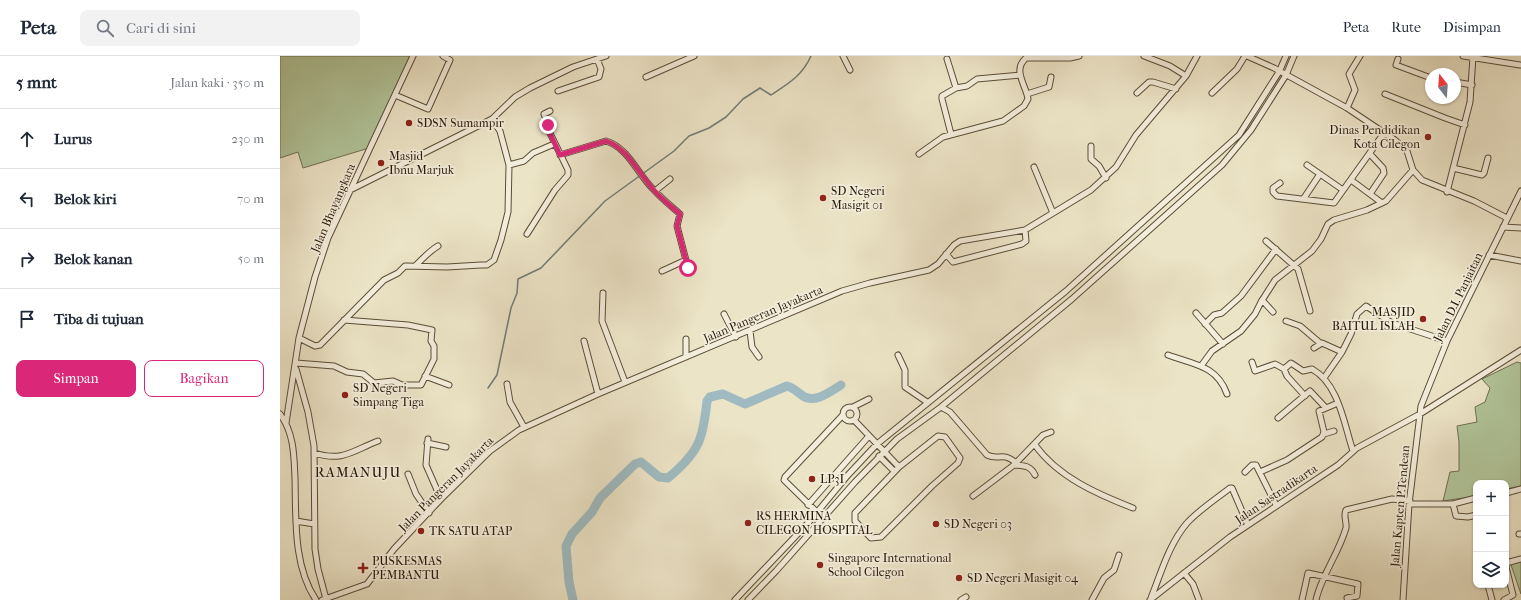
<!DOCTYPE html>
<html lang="id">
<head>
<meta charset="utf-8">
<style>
  :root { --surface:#fff; --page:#f2f2f3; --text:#1f2937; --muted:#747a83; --line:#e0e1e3; --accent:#db2777 }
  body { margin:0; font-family:"IM FELL French Canon",serif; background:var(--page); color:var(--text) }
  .controls { position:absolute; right:12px; bottom:12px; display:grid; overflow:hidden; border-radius:8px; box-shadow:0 1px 3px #0004 }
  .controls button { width:36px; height:36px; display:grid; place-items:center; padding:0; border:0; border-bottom:1px solid var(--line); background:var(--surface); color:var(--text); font:20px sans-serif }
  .compass { position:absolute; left:1145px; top:12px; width:36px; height:36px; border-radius:50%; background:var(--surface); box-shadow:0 1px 3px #0004; rotate:343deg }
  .stop { position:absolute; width:12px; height:12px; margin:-9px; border:3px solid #db2777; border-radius:50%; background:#fff }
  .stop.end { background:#db2777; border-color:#fff; box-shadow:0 1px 4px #0008 }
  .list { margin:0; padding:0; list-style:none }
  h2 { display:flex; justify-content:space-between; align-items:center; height:52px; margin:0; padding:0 16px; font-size:17px }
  h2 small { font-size:13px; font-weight:400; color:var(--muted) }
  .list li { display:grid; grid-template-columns:26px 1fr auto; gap:12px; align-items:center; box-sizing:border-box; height:60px; padding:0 16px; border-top:1px solid var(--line) }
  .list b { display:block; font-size:15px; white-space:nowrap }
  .list em { font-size:13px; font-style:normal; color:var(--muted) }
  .actions { display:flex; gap:8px; padding:12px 16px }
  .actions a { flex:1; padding:9px 0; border:1px solid var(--accent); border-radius:8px; text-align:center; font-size:14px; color:var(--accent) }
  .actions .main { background:var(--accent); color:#fff }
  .icon { flex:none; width:22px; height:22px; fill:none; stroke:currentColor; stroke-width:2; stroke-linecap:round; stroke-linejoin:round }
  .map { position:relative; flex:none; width:1241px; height:544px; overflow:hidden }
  header { display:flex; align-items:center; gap:24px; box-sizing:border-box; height:56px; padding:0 20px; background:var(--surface); border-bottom:1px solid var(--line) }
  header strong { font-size:19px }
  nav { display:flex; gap:22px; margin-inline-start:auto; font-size:14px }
  .search { width:280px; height:36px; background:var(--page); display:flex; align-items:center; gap:10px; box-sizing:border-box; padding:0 14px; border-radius:8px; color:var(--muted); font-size:15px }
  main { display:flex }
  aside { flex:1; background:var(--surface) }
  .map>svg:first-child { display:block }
  .green { fill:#b1c59a; stroke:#6e7052 }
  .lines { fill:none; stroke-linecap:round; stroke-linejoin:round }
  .stream { stroke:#717b77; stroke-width:1.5 }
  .river { stroke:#9fbbc1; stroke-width:9 }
  .minor-casing { stroke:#5b4d38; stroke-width:7 }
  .minor { stroke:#f3eddb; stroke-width:5 }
  .route { stroke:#db2777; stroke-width:5 }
  .poi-dot { fill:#8f2418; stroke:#f3eddb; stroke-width:1.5 }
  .labels { text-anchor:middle; stroke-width:3.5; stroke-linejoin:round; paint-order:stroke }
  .poi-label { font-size:12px; fill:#2b1b09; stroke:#f3eddb; text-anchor:start }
  .street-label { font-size:12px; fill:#2b1b09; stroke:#f3eddb }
  .quarter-label { font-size:14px; letter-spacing:1px; fill:#2b1b09; stroke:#f3eddb }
</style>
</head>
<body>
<header>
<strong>Peta</strong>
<div class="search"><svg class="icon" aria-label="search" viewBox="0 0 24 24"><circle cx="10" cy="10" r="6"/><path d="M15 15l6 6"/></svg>Cari di sini</div>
<nav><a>Peta</a><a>Rute</a><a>Disimpan</a></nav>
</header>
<main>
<aside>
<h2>5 mnt<small>Jalan kaki · 350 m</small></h2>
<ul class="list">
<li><svg class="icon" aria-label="ahead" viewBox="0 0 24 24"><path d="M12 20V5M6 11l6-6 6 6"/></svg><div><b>Lurus</b></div><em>230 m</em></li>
<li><svg class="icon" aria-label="left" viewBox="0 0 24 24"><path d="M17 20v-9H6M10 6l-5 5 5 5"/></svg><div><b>Belok kiri</b></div><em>70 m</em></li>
<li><svg class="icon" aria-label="right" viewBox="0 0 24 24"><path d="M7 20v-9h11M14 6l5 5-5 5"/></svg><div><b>Belok kanan</b></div><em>50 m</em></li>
<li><svg class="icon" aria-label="arrive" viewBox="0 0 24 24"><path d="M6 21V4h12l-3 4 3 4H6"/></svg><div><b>Tiba di tujuan</b></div></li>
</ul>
<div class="actions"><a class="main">Simpan</a><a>Bagikan</a></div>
</aside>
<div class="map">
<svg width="1241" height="544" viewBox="0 0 1241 544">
  <rect width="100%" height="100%" fill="#ece4c7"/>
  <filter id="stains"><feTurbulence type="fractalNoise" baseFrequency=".005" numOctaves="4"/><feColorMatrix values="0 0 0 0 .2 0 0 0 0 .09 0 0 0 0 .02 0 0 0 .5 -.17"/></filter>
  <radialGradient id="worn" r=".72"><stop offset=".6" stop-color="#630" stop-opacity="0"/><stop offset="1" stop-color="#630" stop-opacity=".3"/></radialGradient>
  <path class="green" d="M0 0H130L89 92 23 112 18 96 0 102Z
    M1237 306 1241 307V430L1226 433V427H1196V440L1163 445 1170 416 1179 415V386L1177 370 1197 366 1195 351 1205 346 1210 332 1202 323Z
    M1241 503V538L1230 506Z"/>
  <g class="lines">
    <path class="stream" d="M208 332 217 319 231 252 237 237 238 223 261 212 325 145 394 95 409 80 429 72 446 61 463 43 480 32 491 39C509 27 522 20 531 0"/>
    <path class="river" d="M293 544 289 526 286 490 292 478 312 456 320 442 355 408 361 406 379 421 388 422C419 396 423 384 427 345L430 341 443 338 465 348 507 330C514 332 517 336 523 340 535 348 551 335 561 329"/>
    <defs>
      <path id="minor" d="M563 0 570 14
        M864 0 890 10 906 20
        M967 0 994 12 1067 52 1115 84 1127 95 1133 114 1142 124 1194 145 1227 162
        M1183 0 1240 9
        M667 3 676 32
        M1118 3 1116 9 1151 22
        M366 21 414 0
        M1175 26 1192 29
        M278 35 319 21 321 13 317 3
        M857 37 869 26H873L896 33
        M932 37 957 13 965 0
        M747 38 769 31 771 21
        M1105 38 1165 62 1185 69
        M115 39 148 53 170 4 163 0
        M1067 52 1075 34 1069 18 1080 0
        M671 78 662 43V40L676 32 687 30 697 23 740 19
        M811 90V103L819 110 826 122
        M639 98 663 81 723 65 744 50 748 43C746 29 732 14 746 2H790L799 0
        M280 99 326 85C349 92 358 119 374 134 382 143 391 150 400 158L397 170 408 212
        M229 109 244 105 253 97 274 88
        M1027 109 1063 134
        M754 111 773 157
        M1173 112 1202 119 1204 117 1208 102
        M1071 124 1102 147
        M1000 127 993 132V136L997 140 1054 147 1104 77
        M70 134 212 63 235 41 250 32 293 11 326 0
        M375 135 390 123
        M1167 136 1190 46 1193 0
        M1090 138 1104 117 1103 112 1090 98
        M1024 142 1040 118
        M1223 171 1241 172
        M247 178 275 134 288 119V114L267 71 268 69 264 58 270 55
        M986 185 1018 213 1030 255
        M666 198 673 206 742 188 746 185 745 174
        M1209 199 1241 205
        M135 210C144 202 148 196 158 190
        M382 215 406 204
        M323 237 322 265 345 326
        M982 244 993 256
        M916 257 943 288
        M444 258 456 281
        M1006 265 1020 270 1040 287
        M925 268 934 259 942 257 961 240 996 193
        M470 275 472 291 479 301
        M19 282 35 290 40 289 104 224 118 217 125 210 167 211 201 209H207L214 204 221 184 228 156 229 109 220 75 212 63
        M406 283V301
        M304 285 318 338
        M1034 292 1042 287 1062 296 1071 278 1077 258 1086 250 1112 267 1167 285
        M618 299 625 314V331L647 346
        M888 299C912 308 937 309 947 338
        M972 306 975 315 995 308 1004 313 1011 307 1023 315 1032 313C1059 328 1064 368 1073 395
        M16 307 54 310 67 316 83 318 94 327 113 325 122 329H141L154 303V290L151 285 152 274 128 269 64 264
        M921 310 932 295 961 275 975 258 981 246 995 224 1032 195 1041 183 1048 168 1054 164 1087 154 1106 145 1133 114
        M16 313 28 356 34 390 35 493 38 513 46 543
        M1004 313 1007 320 1025 340
        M145 320 169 329
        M1044 322 1062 296
        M227 328 230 346 244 371
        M563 358a7 7 0 1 1 14 0a7 7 0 1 1-14 0Z
        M573 351 589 343
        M661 351 670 356 707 399C719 405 722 395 736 407
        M0 358C14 377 14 399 15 422 16 462 13 510 36 544
        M998 362 1030 335 1045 351
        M575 365 619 411
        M6 367 19 282 35 221 48 182 133 0
        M1044 378 1054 375
        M658 380 665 381 680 402 678 407 652 430 601 481 591 482 575 465V457L619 411Z
        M148 383 146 409 161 443
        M147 387 166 391
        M755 389C778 421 817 438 853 452
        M34 397C63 406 72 395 98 385
        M599 400 614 415
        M734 409C744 410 750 409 755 419
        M965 416 972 409H976L996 449
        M980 416 1007 404 1042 381 1044 376 1039 355 1058 347
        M128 418 136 438 149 457
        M1226 437 1241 433
        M693 440 734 409 763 379 771 376
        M1129 448H1173L1196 442
        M1173 448 1176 460 1188 461 1196 459
        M528 449 589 380
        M543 462 504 424 505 421 562 360
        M16 465 34 468
        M1239 478H1241
        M1226 507 1241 503
        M904 517 913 528 919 544
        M1208 529 1212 544
        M871 542C881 517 889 488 907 467 919 454 936 443 950 432H952L968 469
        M42 544 87 528 114 493 161 443 210 395 239 374 318 338 562 235 590 227 649 214 658 208 674 189 680 185 745 174 811 134 836 111 856 79 906 20 917 0
        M455 544 529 466 568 419 597 388 786 235 959 79 999 16 1006 0
        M468 544 496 515 575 426 617 383 661 351 792 243 942 109 971 74 1006 19 1014 0
        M681 544 686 541
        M812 544 824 522 834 514 839 499
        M870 544 950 481 1058 409 1077 392 1140 358 1241 294
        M1022 544 1028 517 1078 528 1077 540 1067 542
        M1036 544C1041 520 1059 497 1066 472 1067 466 1063 460 1066 454L1112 443 1130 445
        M1123 544 1129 448 1141 350 1167 285 1241 135
        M1224 544 1233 539 1226 511"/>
    </defs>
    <use href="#minor" class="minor-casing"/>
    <use href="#minor" class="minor"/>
  </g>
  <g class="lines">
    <path class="route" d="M268 69 267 71 280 99 326 85C347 92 358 116 372 132 380 142 391 150 400 158L397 170 408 212"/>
  </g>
  <g class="poi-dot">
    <circle cx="129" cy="67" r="4"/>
    <circle cx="1148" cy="81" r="4"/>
    <circle cx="101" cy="107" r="4"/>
    <circle cx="543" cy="142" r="4"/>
    <circle cx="1143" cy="263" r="4"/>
    <circle cx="65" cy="339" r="4"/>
    <circle cx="532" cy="423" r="4"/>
    <circle cx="468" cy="467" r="4"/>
    <circle cx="656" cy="468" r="4"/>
    <circle cx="141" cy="475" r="4"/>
    <circle cx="540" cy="509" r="4"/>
    <path d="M81 506h4v4h4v4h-4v4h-4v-4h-4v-4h4z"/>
    <circle cx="679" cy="522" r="4"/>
  </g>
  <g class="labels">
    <g class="poi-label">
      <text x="137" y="71">SDSN Sumampir</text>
      <text x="1140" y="78" text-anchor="end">Dinas Pendidikan<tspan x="1140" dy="14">Kota Cilegon</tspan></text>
      <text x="109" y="104">Masjid<tspan x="109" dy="14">Ibnu Marjuk</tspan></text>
      <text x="551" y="139">SD Negeri<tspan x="551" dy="14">Masigit 01</tspan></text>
      <text x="1135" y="260" text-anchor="end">MASJID<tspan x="1135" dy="14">BAITUL ISLAH</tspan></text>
      <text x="73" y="336">SD Negeri<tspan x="73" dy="14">Simpang Tiga</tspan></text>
      <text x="540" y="427">LP3I</text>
      <text x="476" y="464">RS HERMINA<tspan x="476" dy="14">CILEGON HOSPITAL</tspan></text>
      <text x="664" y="472">SD Negeri 03</text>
      <text x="149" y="479">TK SATU ATAP</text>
      <text x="548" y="506">Singapore International<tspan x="548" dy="14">School Cilegon</tspan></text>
      <text x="92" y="509">PUSKESMAS<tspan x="92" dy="14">PEMBANTU</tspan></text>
      <text x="687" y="526">SD Negeri Masigit 04</text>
    </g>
    <g class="street-label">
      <text transform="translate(53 152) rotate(-67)" y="4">Jalan Bhayangkara</text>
      <text transform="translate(1178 241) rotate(-64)" y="4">Jalan D.I. Panjaitan</text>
      <text transform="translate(483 258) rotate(-23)" y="4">Jalan Pangeran Jayakarta</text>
      <text transform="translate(166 428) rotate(-45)" y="4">Jalan Pangeran Jayakarta</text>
      <text transform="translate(996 438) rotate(-34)" y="4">Jalan Sastradikarta</text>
      <text transform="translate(1120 450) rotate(-85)" y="4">Jalan Kapten P.Tendean</text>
    </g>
    <g class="quarter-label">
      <text x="78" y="421">RAMANUJU</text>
    </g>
  </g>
  <rect width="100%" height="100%" filter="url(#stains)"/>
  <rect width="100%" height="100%" fill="url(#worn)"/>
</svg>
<div class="controls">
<button>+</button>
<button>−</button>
<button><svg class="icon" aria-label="layers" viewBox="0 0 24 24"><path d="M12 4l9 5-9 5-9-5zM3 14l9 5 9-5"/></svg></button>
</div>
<svg class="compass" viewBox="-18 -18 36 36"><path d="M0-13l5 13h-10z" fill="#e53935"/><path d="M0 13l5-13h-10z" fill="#747a83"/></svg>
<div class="stop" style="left:408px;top:212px"></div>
<div class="stop end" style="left:268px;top:69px"></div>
</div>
</main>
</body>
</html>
